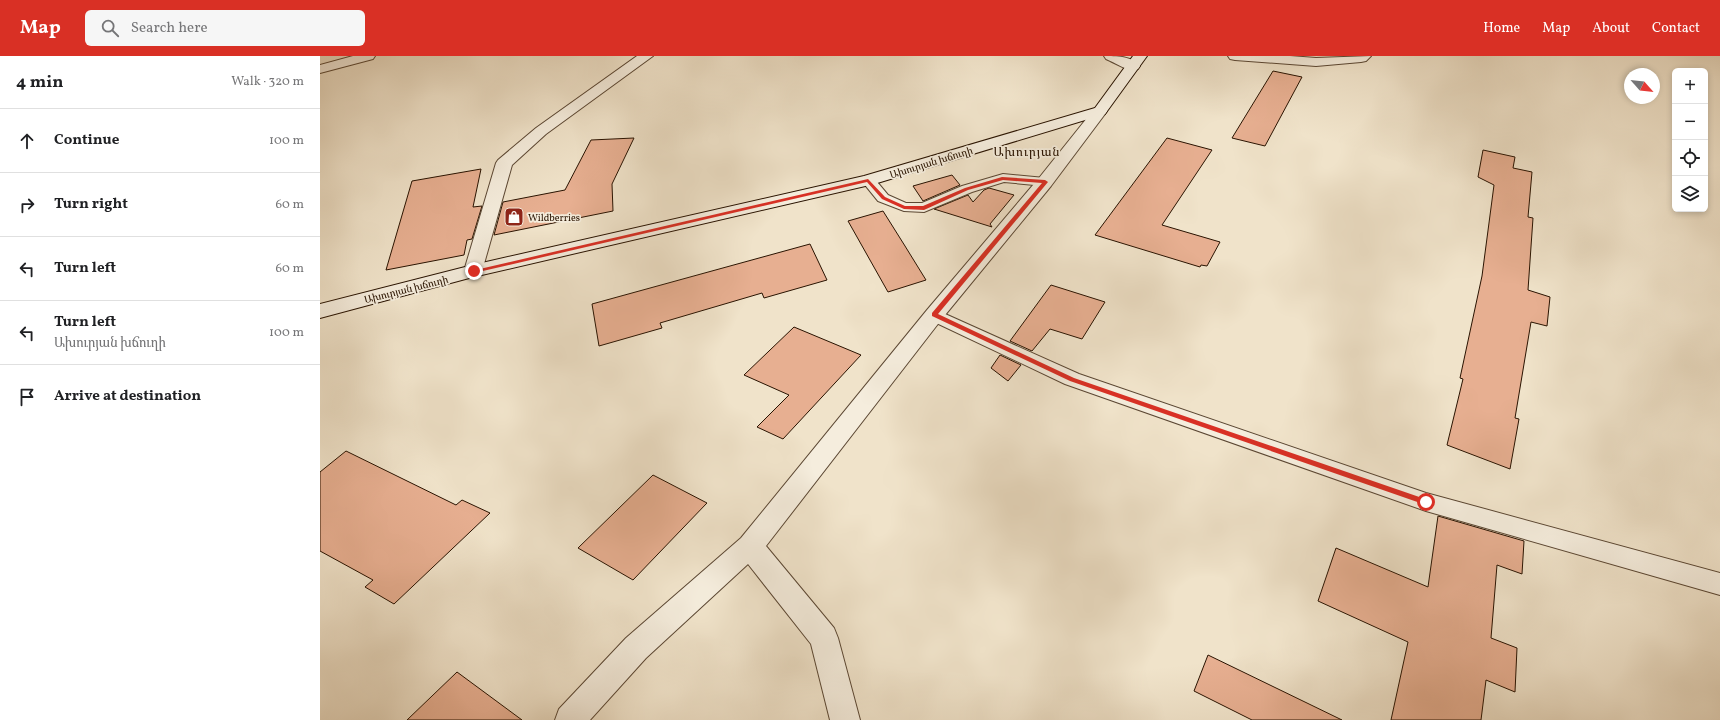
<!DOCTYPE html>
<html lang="en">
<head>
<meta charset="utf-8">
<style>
  :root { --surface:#fff; --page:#f6f6f6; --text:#202124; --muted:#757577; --line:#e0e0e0; --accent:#d93025 }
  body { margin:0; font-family:Vollkorn,"Noto Serif Armenian",serif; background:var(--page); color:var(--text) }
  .controls { position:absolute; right:12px; top:12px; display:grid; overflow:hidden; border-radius:6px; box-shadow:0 2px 6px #0003 }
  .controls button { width:36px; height:36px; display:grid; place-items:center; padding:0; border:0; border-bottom:1px solid var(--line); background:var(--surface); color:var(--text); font:20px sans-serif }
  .compass { position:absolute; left:1304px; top:12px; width:36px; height:36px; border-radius:50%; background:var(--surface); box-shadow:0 2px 6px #0003; rotate:117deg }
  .stop { position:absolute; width:12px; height:12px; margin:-9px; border:3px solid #d93025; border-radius:50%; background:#fff }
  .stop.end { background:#d93025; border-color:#fff; box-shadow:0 1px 4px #0008 }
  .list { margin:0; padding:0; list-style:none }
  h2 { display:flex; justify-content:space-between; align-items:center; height:52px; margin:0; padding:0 16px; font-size:17px }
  h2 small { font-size:13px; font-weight:400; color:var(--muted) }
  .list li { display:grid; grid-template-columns:26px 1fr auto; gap:12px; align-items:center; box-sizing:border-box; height:64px; padding:0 16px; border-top:1px solid var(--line) }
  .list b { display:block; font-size:15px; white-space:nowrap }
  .list p { margin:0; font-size:13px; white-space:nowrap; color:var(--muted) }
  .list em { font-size:13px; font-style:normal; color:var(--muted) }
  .icon { flex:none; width:22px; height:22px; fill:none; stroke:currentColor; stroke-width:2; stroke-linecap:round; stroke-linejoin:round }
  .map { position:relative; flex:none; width:1400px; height:664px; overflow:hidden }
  header { display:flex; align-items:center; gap:24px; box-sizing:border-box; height:56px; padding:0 20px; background:var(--accent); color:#fff }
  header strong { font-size:19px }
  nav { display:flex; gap:22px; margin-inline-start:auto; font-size:14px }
  .search { width:280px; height:36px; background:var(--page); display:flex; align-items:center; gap:10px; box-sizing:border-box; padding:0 14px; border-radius:6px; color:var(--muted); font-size:15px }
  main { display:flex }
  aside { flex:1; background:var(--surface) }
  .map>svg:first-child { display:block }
  .building { fill:#e7af91; stroke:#291301 }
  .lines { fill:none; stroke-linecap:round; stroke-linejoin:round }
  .lane-casing { stroke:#5b4733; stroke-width:2 }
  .street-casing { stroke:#5b4733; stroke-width:2 }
  .secondary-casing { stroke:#291301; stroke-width:2 }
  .lane { fill:#f5eddd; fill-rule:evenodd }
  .street { fill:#f5eddd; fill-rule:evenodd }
  .secondary { fill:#f5eddd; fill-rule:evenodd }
  .route { fill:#d93025 }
  .labels { text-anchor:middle; stroke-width:3.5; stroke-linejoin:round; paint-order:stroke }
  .far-street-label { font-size:10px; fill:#291301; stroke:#f5eddd }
  .far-poi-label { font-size:10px; fill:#291301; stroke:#f5eddd; text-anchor:start }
  .far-quarter-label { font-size:12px; letter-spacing:1px; fill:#291301; stroke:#f5eddd }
</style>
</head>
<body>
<header>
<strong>Map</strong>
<div class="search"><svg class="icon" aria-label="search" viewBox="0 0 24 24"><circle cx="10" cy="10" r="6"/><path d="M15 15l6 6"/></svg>Search here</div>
<nav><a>Home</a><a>Map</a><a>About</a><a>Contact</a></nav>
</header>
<main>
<aside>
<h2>4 min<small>Walk · 320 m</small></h2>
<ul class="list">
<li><svg class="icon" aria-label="ahead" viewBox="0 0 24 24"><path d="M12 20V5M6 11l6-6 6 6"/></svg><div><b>Continue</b></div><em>100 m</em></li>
<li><svg class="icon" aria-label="right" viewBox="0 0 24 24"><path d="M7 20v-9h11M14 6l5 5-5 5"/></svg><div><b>Turn right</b></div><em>60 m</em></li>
<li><svg class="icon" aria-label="left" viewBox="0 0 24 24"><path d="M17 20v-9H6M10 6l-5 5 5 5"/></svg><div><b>Turn left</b></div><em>60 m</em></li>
<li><svg class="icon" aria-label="left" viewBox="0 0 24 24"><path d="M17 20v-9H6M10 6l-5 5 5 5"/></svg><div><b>Turn left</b><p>Ախուրյան խճուղի</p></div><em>100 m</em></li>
<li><svg class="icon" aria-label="arrive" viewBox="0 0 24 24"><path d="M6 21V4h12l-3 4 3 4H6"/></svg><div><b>Arrive at destination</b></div></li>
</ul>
</aside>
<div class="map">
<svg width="1400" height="664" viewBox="0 0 1400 664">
  <rect width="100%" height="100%" fill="#f0e3ca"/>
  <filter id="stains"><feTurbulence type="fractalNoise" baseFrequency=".005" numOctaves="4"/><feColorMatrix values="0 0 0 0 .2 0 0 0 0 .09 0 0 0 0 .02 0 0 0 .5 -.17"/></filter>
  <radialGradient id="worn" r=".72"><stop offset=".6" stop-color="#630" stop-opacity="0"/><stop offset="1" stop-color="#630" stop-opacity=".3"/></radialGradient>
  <path class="building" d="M953 15 982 21 945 90 912 82Z
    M314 82 292 128 293 155 174 179 183 146 245 134 271 84Z
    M847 82 892 94 842 169 900 186 887 210 881 209 880 211 775 179Z
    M1163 94 1195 101 1193 112 1212 116 1208 161 1213 162 1208 234 1230 241 1227 270 1211 266 1195 362 1199 363 1190 413 1127 389 1143 323 1140 322 1162 220 1174 129 1158 121Z
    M161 113 153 151 162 150 152 183 147 184 144 199 66 214 92 125Z
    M632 119 640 129 603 145 593 130Z
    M669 132 694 139 670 168 672 171 614 153 648 139 653 146 664 134Z
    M563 155 585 190 606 224 568 236 528 165Z
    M490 188 507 224 444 242 442 237 340 267 342 272 279 290 272 248Z
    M731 229 785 246 762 283 730 273 712 295 690 285Z
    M474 271 541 299 463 383 437 371 469 339 424 319Z
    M680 299 701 309 688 325 671 312Z
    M26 395 136 449 142 444 170 457 74 548 45 531 53 524 0 495V416Z
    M333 419 387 447 313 524 258 492Z
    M1118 460 1204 485 1202 518 1177 509 1171 582 1197 592 1195 636 1166 624 1161 664H1071L1088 586 998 545 1016 492 1108 531Z
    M888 599 1022 664H932L874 635Z
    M137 616 202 664H87Z"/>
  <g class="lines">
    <defs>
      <path id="lane" d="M683 118 725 122 730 123 732 126 730 129 725 130 684 126 652 136 604 156 584 155 558 145 541 124 543 121 548 120 553 121 568 139 586 147H602L642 130Z
        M614 253 759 318 1106 437 1400 517V539L1106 455 745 328 608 263 605 259 608 255Z"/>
      <path id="street" d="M33 0H55L53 3 0 17V9Z
        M317 0H333L226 78 192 109 162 215 160 219 153 221 146 219 144 215 176 107 178 104 216 72Z
        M784 0C796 0 812 0 820 10L818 13C807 16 796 7 786 3Z
        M908 0H970L996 2 1051 0 1046 5 1041 6 996 10 915 4 910 3Z
        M780 51 785 52 787 55 785 58 731 130 621 264 446 490 514 572 518 582 540 664H510L491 588 428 508 326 602 270 664H235L239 653 306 582 421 482 607 254 719 122 775 52Z"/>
      <path id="secondary" d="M813 0H827L785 58 554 128 153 221 0 262V248L153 209 544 120 775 52Z"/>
    </defs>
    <use href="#lane" class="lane-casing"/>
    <use href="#street" class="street-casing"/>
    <use href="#secondary" class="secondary-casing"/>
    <use href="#lane" class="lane"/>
    <use href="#street" class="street"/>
    <use href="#secondary" class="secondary"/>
  </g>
  <path class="route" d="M682 121 725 124 728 126 618 258 754 322 1108 444V448L1106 449 750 325 612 260V257L722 127 683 124 648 134 604 154 584 153 562 143 547 126 154 217 151 215 548 123 565 141 585 150H603L645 132Z"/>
  <defs>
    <symbol id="shop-square" viewBox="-11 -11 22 22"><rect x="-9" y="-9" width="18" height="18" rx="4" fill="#8f2418" stroke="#f5eddd"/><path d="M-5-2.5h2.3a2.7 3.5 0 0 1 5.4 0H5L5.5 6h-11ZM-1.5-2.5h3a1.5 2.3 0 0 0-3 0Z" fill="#fff"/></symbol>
  </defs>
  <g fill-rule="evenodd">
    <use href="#shop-square" x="183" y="150" width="22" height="22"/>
  </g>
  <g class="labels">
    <g class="far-street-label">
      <text transform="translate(611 106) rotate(-17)" y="4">Ախուրյան խճուղի</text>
      <text transform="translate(86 233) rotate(-14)" y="4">Ախուրյան խճուղի</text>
    </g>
    <g class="far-poi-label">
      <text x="208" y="165">Wildberries</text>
    </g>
    <g class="far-quarter-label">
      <text x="707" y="100">Ախուրյան</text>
    </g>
  </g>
  <rect width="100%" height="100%" filter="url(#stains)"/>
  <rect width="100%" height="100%" fill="url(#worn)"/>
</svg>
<div class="controls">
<button>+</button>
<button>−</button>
<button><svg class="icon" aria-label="locate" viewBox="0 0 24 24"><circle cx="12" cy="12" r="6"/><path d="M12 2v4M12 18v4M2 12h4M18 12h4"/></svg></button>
<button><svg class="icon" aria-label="layers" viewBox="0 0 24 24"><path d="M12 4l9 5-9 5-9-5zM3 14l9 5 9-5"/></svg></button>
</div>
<svg class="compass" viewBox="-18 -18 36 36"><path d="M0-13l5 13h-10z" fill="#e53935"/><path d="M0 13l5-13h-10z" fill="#757577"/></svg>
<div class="stop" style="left:1106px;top:446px"></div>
<div class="stop end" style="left:154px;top:215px"></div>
</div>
</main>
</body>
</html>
